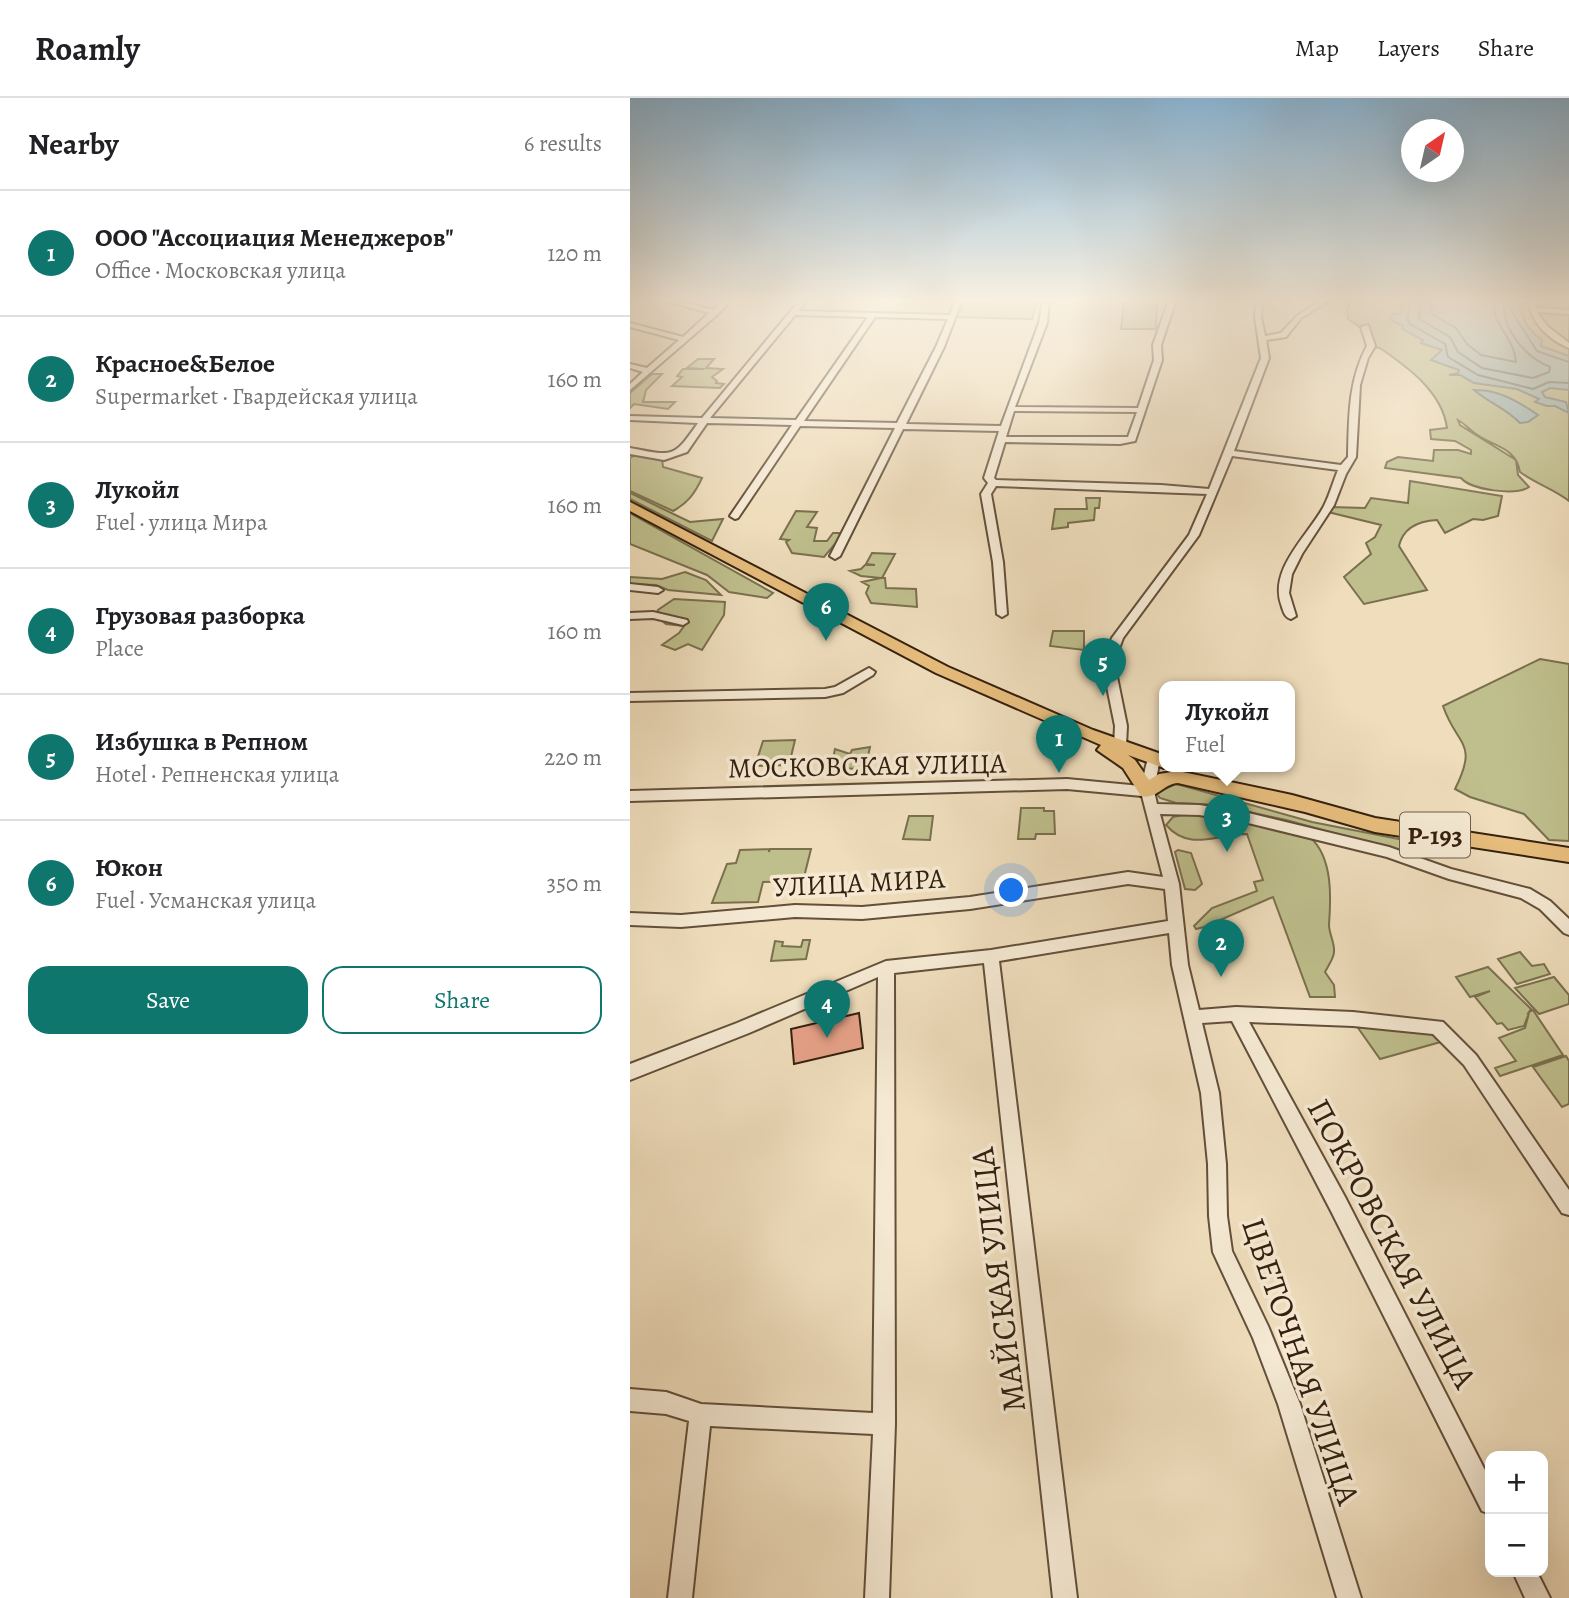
<!DOCTYPE html>
<html lang="en">
<head>
<meta charset="utf-8">
<style>
  :root { --surface:#fff; --page:#f6f6f6; --text:#202124; --muted:#757577; --line:#e0e0e0; --accent:#0f766e }
  body { margin:0; font-family:Alegreya,serif; background:var(--page); color:var(--text) }
  .controls { position:absolute; right:21px; bottom:21px; display:grid; overflow:hidden; border-radius:14px; box-shadow:0 7px 28px #0002 }
  .controls button { width:63px; height:63px; display:grid; place-items:center; padding:0; border:0; border-bottom:2px solid var(--line); background:var(--surface); color:var(--text); font:35px sans-serif }
  .compass { position:absolute; left:771px; top:21px; width:63px; height:63px; border-radius:50%; background:var(--surface); box-shadow:0 7px 28px #0002; rotate:34deg }
  .you { position:absolute; left:382px; top:793px; width:24px; height:24px; margin:-18px; border:5px solid #fff; border-radius:50%; background:#1a73e8; box-shadow:0 0 0 10px #1a73e833 }
  .badge { display:grid; place-items:center; width:46px; height:46px; border-radius:50%; background:var(--accent); color:#fff; font-size:23px; font-weight:700 }
  .pin { position:absolute; translate:-50% -58px; filter:drop-shadow(0 2px 4px #0008) }
  .pin::after { content:''; position:absolute; top:37px; width:24px; height:21px; background:inherit; clip-path:polygon(0 0,100% 0,50% 100%) }
  .popup { position:absolute; left:529px; top:583px; width:136px; height:91px; box-sizing:border-box; display:grid; place-content:center; border-radius:14px; background:var(--surface); filter:drop-shadow(0 2px 5px #0005); font-size:23px; white-space:nowrap; color:var(--muted) }
  .popup b { font-size:26px; color:var(--text) }
  .popup::after { content:''; position:absolute; left:50%; top:100%; margin-left:-14px; border:14px solid transparent; border-top-color:var(--surface) }
  .list { margin:0; padding:0; list-style:none }
  h2 { display:flex; justify-content:space-between; align-items:center; height:91px; margin:0; padding:0 28px; font-size:30px }
  h2 small { font-size:23px; font-weight:400; color:var(--muted) }
  .list li { display:grid; grid-template-columns:46px 1fr auto; gap:21px; align-items:center; box-sizing:border-box; height:126px; padding:0 28px; border-top:2px solid var(--line) }
  .list b { display:block; font-size:26px; white-space:nowrap }
  .list p { margin:0; font-size:23px; white-space:nowrap; color:var(--muted) }
  .list em { font-size:23px; font-style:normal; color:var(--muted) }
  .actions { display:flex; gap:14px; padding:21px 28px }
  .actions a { flex:1; padding:16px 0; border:2px solid var(--accent); border-radius:21px; text-align:center; font-size:24px; color:var(--accent) }
  .actions .main { background:var(--accent); color:#fff }
  .map { position:relative; flex:none; width:939px; height:1500px; overflow:hidden }
  header { display:flex; align-items:center; gap:42px; box-sizing:border-box; height:98px; padding:0 35px; background:var(--surface); border-bottom:2px solid var(--line) }
  header strong { font-size:33px }
  nav { display:flex; gap:38px; margin-inline-start:auto; font-size:24px }
  main { display:flex }
  aside { flex:1; background:var(--surface) }
  .map>svg:first-child { display:block }
  .green { fill:#bfbf8d; stroke:#7a704e; stroke-width:2 }
  .water { fill:#9ebabb; stroke:#747c76; stroke-width:2 }
  .lines { fill:none; stroke-linecap:round; stroke-linejoin:round }
  .shore { stroke:#696d64; stroke-width:2 }
  .building { fill:#e7a289; stroke:#34200e; stroke-width:2 }
  .minor-casing { stroke:#634f3a; stroke-width:4 }
  .highway-casing { stroke:#34200e; stroke-width:4 }
  .minor { fill:#f5e9d3; fill-rule:evenodd }
  .highway { fill:#e8be7e; fill-rule:evenodd }
  .labels { text-anchor:middle; stroke-width:7; stroke-linejoin:round; paint-order:stroke }
  .shield { fill:#f5e9d3; stroke:#6e5c49; stroke-width:2 }
  .shield-label { font-size:26px; font-weight:bold; fill:#34200e }
  .street-label { font-size:28px; fill:#34200e; stroke:#f5e9d3 }
  .near-street-label { font-size:33px; fill:#34200e; stroke:#f5e9d3 }
</style>
</head>
<body>
<header>
<strong>Roamly</strong>
<nav><a>Map</a><a>Layers</a><a>Share</a></nav>
</header>
<main>
<aside>
<h2>Nearby<small>6 results</small></h2>
<ul class="list">
<li><span class="badge">1</span><div><b>ООО &quot;Ассоциация Менеджеров&quot;</b><p>Office · Московская улица</p></div><em>120 m</em></li>
<li><span class="badge">2</span><div><b>Красное&amp;Белое</b><p>Supermarket · Гвардейская улица</p></div><em>160 m</em></li>
<li><span class="badge">3</span><div><b>Лукойл</b><p>Fuel · улица Мира</p></div><em>160 m</em></li>
<li><span class="badge">4</span><div><b>Грузовая разборка</b><p>Place</p></div><em>160 m</em></li>
<li><span class="badge">5</span><div><b>Избушка в Репном</b><p>Hotel · Репненская улица</p></div><em>220 m</em></li>
<li><span class="badge">6</span><div><b>Юкон</b><p>Fuel · Усманская улица</p></div><em>350 m</em></li>
</ul>
<div class="actions"><a class="main">Save</a><a>Share</a></div>
</aside>
<div class="map">
<svg width="939" height="1500" viewBox="0 0 939 1500">
  <rect width="100%" height="100%" fill="#efddbc"/>
  <filter id="stains"><feTurbulence type="fractalNoise" baseFrequency=".00286" numOctaves="4"/><feColorMatrix values="0 0 0 0 .2 0 0 0 0 .09 0 0 0 0 .02 0 0 0 .5 -.17"/></filter>
  <radialGradient id="worn" r=".72"><stop offset=".6" stop-color="#630" stop-opacity="0"/><stop offset="1" stop-color="#630" stop-opacity=".3"/></radialGradient>
  <path class="green" d="M335 203V202L407 203 402 221 327 219Z
    M494 203H527L526 231H491Z
    M722 203H939V403C924 391 906 386 890 374 886 349 864 349 846 336 840 332 835 326 828 322L830 327 886 362 888 377 899 389C886 398 841 392 831 380L755 370 757 364 768 359 803 363 804 352H828L841 356V352L825 343 801 341 800 332 817 330C812 293 777 269 750 250L744 249 740 236 718 221 717 210Z
    M68 261H84L76 270 93 271 82 279 87 283 86 285 94 286 90 290 42 288 52 279 47 278 53 271H74L57 270Z
    M22 276H32L16 292 13 304H45L38 311 4 306 0 310V295Z
    M7 356 32 360 33 369 72 380C65 395 58 405 43 413L0 393V360Z
    M780 383 872 398 868 418 853 422 843 421 815 435 807 422C789 423 773 430 769 448L797 492 734 506 714 479 741 456 736 445 745 439 751 427 698 414 701 409 735 410 741 400 778 405Z
    M0 395 60 424 93 421 82 443 0 401Z
    M456 400H470L469 410H465L464 422 438 425V429L422 431 425 411H457Z
    M166 413 187 414 177 429 187 430 184 443H197L203 435H209L211 439 194 459 162 455 156 444 159 442 150 441Z
    M0 415 143 495 137 500 99 494 77 477 0 446Z
    M242 455 265 456 252 480H255L256 490 286 491 287 509 241 505 236 495 239 488 232 484 251 480 231 478 220 473 231 471 235 467H245L236 466Z
    M55 474 76 482 91 497 38 492 26 487 0 486V479L32 481Z
    M44 501 95 504 94 517 72 552 58 546 45 552 32 547 49 535 54 528 36 526 26 518 28 512Z
    M423 533H454V552L420 548Z
    M910 561 939 566V743L919 742 894 716 840 699 825 691C849 643 827 649 813 608Z
    M165 642 159 667 125 668 133 643Z
    M240 649 235 671 201 670 205 651 220 656 222 652Z
    M543 685 682 724 779 743 781 756 656 722 588 707 546 705 530 700 527 696 530 690Z
    M391 710H414V713H424L425 736H406L405 741H388Z
    M558 716 633 728 681 740C703 761 701 800 699 827 699 836 705 845 704 854 704 860 698 868 695 874L704 887 705 899H680L643 799 574 829 566 831 564 828 582 810 627 793 624 784 633 782 617 736C585 736 560 754 536 727L543 719Z
    M279 718H303L300 742 273 741Z
    M139 751V754L140 751H181L173 783 133 784 128 804 82 805 97 766 106 765 110 752Z
    M548 752 561 755 572 786 565 792 555 791 545 754Z
    M173 842H180L176 861 141 863 145 843 153 844 152 848 171 849Z
    M890 854 902 868 914 866 920 876 887 886 868 861Z
    M858 869 901 911 899 914 903 912 933 957 870 978 865 970 886 963 869 940 895 930 899 915 894 928 878 932 872 925 867 926 845 899 860 893 840 899 826 879Z
    M924 879 939 897V906L909 916 885 890Z
    M726 927 810 935 814 943 750 961Z
    M936 958 939 963V1006L932 1009 903 969Z"/>
  <path class="water" d="M775 203H892L888 211 893 216C894 226 903 236 912 242L911 248 939 258V292L920 290 912 294 915 299 936 304 939 315 925 308H917L905 304 909 301 887 291 844 285 830 277H819L828 275 829 272 801 262 812 252 791 245 793 242 772 231 773 228 760 221 762 216H770Z
    M844 292C868 291 889 304 908 317L898 324 890 325C875 310 861 306 844 292Z"/>
  <g class="lines">
    <path class="shore" d="M781 202 777 221 780 226 815 246 818 259 848 277 903 291 919 284 939 285
      M790 202 789 221 820 239 828 254 852 270 903 280 919 274 920 269C895 259 871 231 874 202
      M801 202 800 215 826 230 837 246 851 257 886 264C885 241 862 227 863 202
      M884 202 882 214 907 253 939 264"/>
  </g>
  <path class="building" d="M229 915 233 950 164 966 161 931Z"/>
  <g class="lines">
    <defs>
      <path id="minor" d="M33 202H46L83 212 93 202H101L88 216 0 292V286L13 274 0 270V266L17 270 49 242 0 229V225L53 239 79 215Z
        M170 202H177L168 213 320 217 325 202H332L314 249 276 326 371 328 409 225 413 202H419L417 225 385 309 508 310 524 262 523 247 539 202H546L531 247 532 262 505 343 490 346 375 344 364 380 366 382 531 387 579 391 631 260 625 219 626 202H632L631 219 635 238 651 235 667 218 691 202H700L671 220 656 239 636 242 639 260 604 353 711 367 718 359C719 320 718 283 737 248L731 229 738 227 745 248 738 260 730 287 726 359 716 376 704 407 672 456 662 476 659 495 666 518 661 521C655 519 654 515 652 509 637 472 678 438 694 408 700 396 703 384 708 372L602 358 569 437 493 540 484 564 497 628 496 648 490 652 484 648 485 628 472 564 482 540 559 437 577 396 366 388 361 396 373 464 377 516 372 519 367 516 363 464 351 396 358 385 354 380 369 333 273 331 210 458 205 461 200 458 265 330 170 328 108 420 105 421 100 418 162 327 77 325 57 354 34 362 0 356V350C43 358 43 361 68 325L0 322V318L72 320ZM165 217 238 219 166 322 80 320ZM245 219 318 221 306 249 267 325 174 323ZM384 313 507 314 498 339H376Z
        M899 202H905L906 210 939 212V216L907 214 917 228 939 245V250C920 242 900 225 899 202Z
        M0 486 28 489 33 492 28 495 0 492Z
        M23 514 57 522 58 524 53 527 23 520 0 521V515Z
        M239 570 245 574 243 577 213 595 195 599 0 603V595L195 591 205 589Z
        M524 656 530 660 524 693 527 706 569 707 610 713 759 749 821 771 900 791 920 803 939 821V837L934 835 910 811 891 800 819 781 757 759 610 723 569 717 530 716 549 786 558 867 569 912 606 909 723 914 813 924 846 957 939 1092V1117L932 1115 834 967 803 936 723 928 619 924 715 1099 860 1382V1416L852 1413 701 1113 602 923 572 925 589 995 596 1066 597 1118 602 1153 638 1228 670 1306 731 1500H707L648 1306 623 1240 583 1154 579 1118 578 1066 571 995 542 867 539 835 369 863 447 1500H423L354 865 264 875 265 1326 259 1500H235L243 1336 80 1328 62 1500H38L59 1323 36 1316 0 1313V1291L36 1294 71 1306 243 1315 248 879 119 935 0 982V966L107 925 256 863 361 852 538 823 535 791 498 786 340 811 232 821 165 819 51 829 0 827V815L51 817 165 807 232 809 340 799 498 774 533 779 512 698 437 691 0 703V693L437 681 511 688 518 660Z
        M883 1474H907L920 1500H895Z"/>
      <path id="highway" d="M0 404 318 569 463 632 534 657V668H540L534 670 498 657 505 662 519 682 529 676 548 673 662 697 745 720 939 750V764L745 734 675 714 548 685C533 686 526 702 511 698L493 670 467 652 471 647 306 575 0 413Z"/>
    </defs>
    <use href="#minor" class="minor-casing"/>
    <use href="#highway" class="highway-casing"/>
    <use href="#minor" class="minor"/>
    <use href="#highway" class="highway"/>
  </g>
  <linearGradient id="sky" x2="0" y2="1"><stop stop-color="#8ab6d6"/><stop offset="0.49" stop-color="#f8f0e1"/><stop offset="1" stop-color="#f8f0e1" stop-opacity="0"/></linearGradient>
  <rect width="939" height="412" fill="url(#sky)"/>
  <g class="labels">
    <rect class="shield" x="770" y="714.5" width="70" height="45" rx="5"/>
    <g class="shield-label">
      <text x="805" y="746">Р-193</text>
    </g>
    <g class="street-label">
      <text transform="translate(237 667) rotate(-1)" y="10">МОСКОВСКАЯ УЛИЦА</text>
      <text transform="translate(229 784) rotate(-3)" y="10">УЛИЦА МИРА</text>
    </g>
    <g class="near-street-label">
      <text transform="translate(763 1145) rotate(62)" y="12">ПОКРОВСКАЯ УЛИЦА</text>
      <text transform="translate(367 1182) rotate(-97)" y="12">МАЙСКАЯ УЛИЦА</text>
      <text transform="translate(672 1263) rotate(71)" y="12">ЦВЕТОЧНАЯ УЛИЦА</text>
    </g>
  </g>
  <rect width="100%" height="100%" filter="url(#stains)"/>
  <rect width="100%" height="100%" fill="url(#worn)"/>
</svg>
<div class="controls">
<button>+</button>
<button>−</button>
</div>
<svg class="compass" viewBox="-18 -18 36 36"><path d="M0-13l5 13h-10z" fill="#e53935"/><path d="M0 13l5-13h-10z" fill="#757577"/></svg>
<div class="you"></div>
<div class="pin badge" style="left:429px;top:675px">1</div>
<div class="pin badge" style="left:591px;top:879px">2</div>
<div class="pin badge" style="left:597px;top:754px">3</div>
<div class="popup"><b>Лукойл</b>Fuel</div>
<div class="pin badge" style="left:197px;top:940px">4</div>
<div class="pin badge" style="left:473px;top:598px">5</div>
<div class="pin badge" style="left:196px;top:543px">6</div>
</div>
</main>
</body>
</html>
